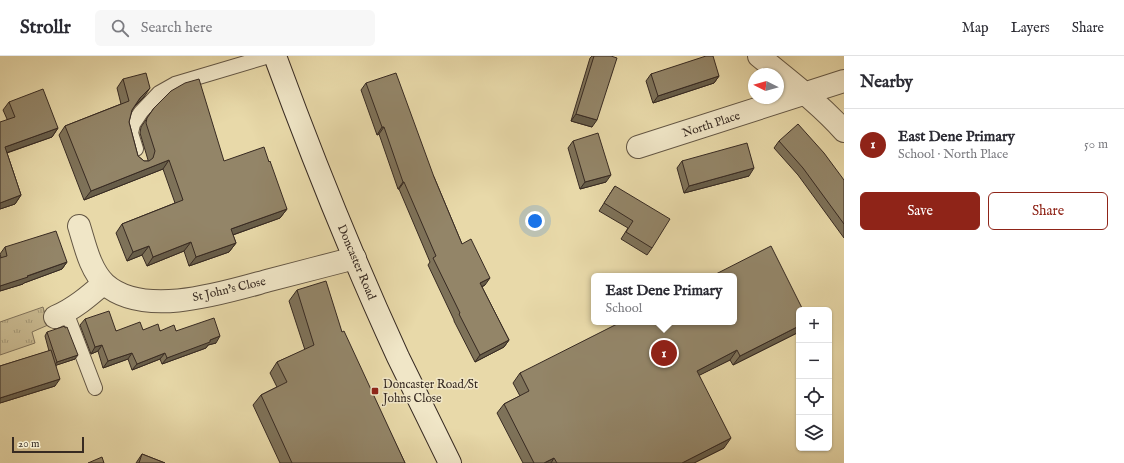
<!DOCTYPE html>
<html lang="en">
<head>
<meta charset="utf-8">
<style>
  :root { --surface:#fff; --page:#f7f7f7; --text:#2b2b33; --muted:#7c7c81; --line:#e1e1e2; --accent:#8f2418 }
  body { margin:0; font-family:"IM FELL English",serif; background:var(--page); color:var(--text) }
  .controls { position:absolute; right:12px; bottom:12px; display:grid; overflow:hidden; border-radius:6px; box-shadow:0 1px 3px #0004 }
  .controls button { width:36px; height:36px; display:grid; place-items:center; padding:0; border:0; border-bottom:1px solid var(--line); background:var(--surface); color:var(--text); font:20px sans-serif }
  .compass { position:absolute; left:748px; top:12px; width:36px; height:36px; border-radius:50%; background:var(--surface); box-shadow:0 1px 3px #0004; rotate:275deg }
  .scale { position:absolute; left:12px; bottom:10px; width:72px; box-sizing:border-box; padding-left:4px; border:2px solid #372a22; border-top:0; font-size:11px; line-height:14px; white-space:nowrap; color:#372a22; -webkit-text-stroke:3px #f0e6c7; paint-order:stroke }
  .you { position:absolute; left:535px; top:165px; width:14px; height:14px; margin:-10px; border:3px solid #fff; border-radius:50%; background:#1a73e8; box-shadow:0 0 0 6px #1a73e833 }
  .badge { display:grid; place-items:center; width:26px; height:26px; border-radius:50%; background:var(--accent); color:#fff; font-size:13px; font-weight:700 }
  .pin { position:absolute; translate:-50% -50%; border:2px solid #fff; box-shadow:0 1px 4px #0006 }
  .popup { position:absolute; left:591px; top:217px; width:146px; height:52px; box-sizing:border-box; display:grid; place-content:center; border-radius:6px; background:var(--surface); filter:drop-shadow(0 1px 3px #0005); font-size:13px; white-space:nowrap; color:var(--muted) }
  .popup b { font-size:15px; color:var(--text) }
  .popup::after { content:''; position:absolute; left:50%; top:100%; margin-left:-8px; border:8px solid transparent; border-top-color:var(--surface) }
  .list { margin:0; padding:0; list-style:none }
  h2 { display:flex; justify-content:space-between; align-items:center; height:52px; margin:0; padding:0 16px; font-size:17px }
  h2 small { font-size:13px; font-weight:400; color:var(--muted) }
  .list li { display:grid; grid-template-columns:26px 1fr auto; gap:12px; align-items:center; box-sizing:border-box; height:72px; padding:0 16px; border-top:1px solid var(--line) }
  .list b { display:block; font-size:15px; white-space:nowrap }
  .list p { margin:0; font-size:13px; white-space:nowrap; color:var(--muted) }
  .list em { font-size:13px; font-style:normal; color:var(--muted) }
  .actions { display:flex; gap:8px; padding:12px 16px }
  .actions a { flex:1; padding:9px 0; border:1px solid var(--accent); border-radius:6px; text-align:center; font-size:14px; color:var(--accent) }
  .actions .main { background:var(--accent); color:#fff }
  .icon { flex:none; width:22px; height:22px; fill:none; stroke:currentColor; stroke-width:2; stroke-linecap:round; stroke-linejoin:round }
  .map { position:relative; flex:none; width:844px; height:407px; overflow:hidden }
  header { display:flex; align-items:center; gap:24px; box-sizing:border-box; height:56px; padding:0 20px; background:var(--surface); border-bottom:1px solid var(--line) }
  header strong { font-size:19px }
  nav { display:flex; gap:22px; margin-inline-start:auto; font-size:14px }
  .search { width:280px; height:36px; background:var(--page); display:flex; align-items:center; gap:10px; box-sizing:border-box; padding:0 14px; border-radius:6px; color:var(--muted); font-size:15px }
  main { display:flex }
  aside { flex:1; background:var(--surface) }
  .map>svg:first-child { display:block }
  .grass { fill:url(#grass-tufts); stroke:#80725a }
  .lines { fill:none; stroke-linecap:round; stroke-linejoin:round }
  .lane-casing { stroke:#635644; stroke-width:16 }
  .street-casing { stroke:#635644; stroke-width:24 }
  .secondary-casing { stroke:#372a22; stroke-width:24 }
  .lane { stroke:#f0e6c7; stroke-width:14 }
  .street { stroke:#f0e6c7; stroke-width:22 }
  .secondary { stroke:#f0e6c7; stroke-width:22 }
  .wall { fill:#7e7259; stroke:#372a22 }
  .shaded-wall { fill:#675d49; stroke:#372a22 }
  .building { fill:#938568; stroke:#372a22 }
  .poi-dot { fill:#8f2418; stroke:#f0e6c7; stroke-width:1.5 }
  .labels { text-anchor:middle; stroke-width:3; stroke-linejoin:round; paint-order:stroke }
  .street-label { font-size:12px; fill:#372a22; stroke:#f0e6c7 }
  .poi-label { font-size:12px; fill:#372a22; stroke:#f0e6c7; text-anchor:start }
</style>
</head>
<body>
<header>
<strong>Strollr</strong>
<div class="search"><svg class="icon" aria-label="search" viewBox="0 0 24 24"><circle cx="10" cy="10" r="6"/><path d="M15 15l6 6"/></svg>Search here</div>
<nav><a>Map</a><a>Layers</a><a>Share</a></nav>
</header>
<main>
<div class="map">
<svg width="844" height="407" viewBox="0 0 844 407">
  <defs>
    <pattern id="grass-tufts" width="24" height="20" patternUnits="userSpaceOnUse"><rect width="24" height="20" fill="#cabb92"/><path d="M3 7l-1-3M5 7V3M7 7l1-3M15 17l-1-3M17 17v-4M19 17l1-3" fill="none" stroke="#a59877"/></pattern>
  </defs>
  <rect width="100%" height="100%" fill="#e8d9a9"/>
  <filter id="stains"><feTurbulence type="fractalNoise" baseFrequency=".005" numOctaves="4"/><feColorMatrix values="0 0 0 0 .2 0 0 0 0 .09 0 0 0 0 .02 0 0 0 .5 -.17"/></filter>
  <radialGradient id="worn" r=".72"><stop offset=".6" stop-color="#630" stop-opacity="0"/><stop offset="1" stop-color="#630" stop-opacity=".3"/></radialGradient>
  <path class="grass" d="M43 251 48 269 32 276 35 287 0 299V266Z"/>
  <g class="lines">
    <defs>
      <path id="lane" d="M136 93 131 77 133 68 141 56 159 37 175 28 269 0
        M66 256 95 332"/>
      <path id="street" d="M759 0C788 24 819 47 844 75
        M638 91 844 25
        M79 170C85 189 90 214 105 228 144 263 226 236 270 224 298 217 327 209 355 202
        M55 261C74 253 89 240 104 227"/>
      <path id="secondary" d="M275 0C312 101 353 203 398 301 415 336 433 372 450 407"/>
    </defs>
    <use href="#lane" class="lane-casing"/>
    <use href="#street" class="street-casing"/>
    <use href="#secondary" class="secondary-casing"/>
    <use href="#lane" class="lane"/>
    <use href="#street" class="street"/>
    <use href="#secondary" class="secondary"/>
  </g>
  <path class="wall" d="M592 0H611L592 71 571 65 590 2Z
    M651 18 719 20 714 27 653 47 646 25Z
    M123 23 144 41 135 50 132 54 129 66 138 100 144 105H148V104L140 77 141 71 154 52 224 105 287 153 280 162 233 179 236 187 229 196 189 210 184 195 147 210 142 199 127 205 116 177 122 168 175 147 163 113 84 144 59 79 65 70 121 48 117 32Z
    M366 27 434 121 462 188 485 229 482 231 509 284 504 291 475 306 454 265V264L428 209 430 206 399 133H398L379 78 377 79 361 34Z
    M9 46 58 72 52 81 7 97 21 139 15 148 0 153 7 63 3 54Z
    M573 85 606 126 580 133 568 92Z
    M779 85 844 124V182L798 119 774 92Z
    M682 105 749 120 684 137 677 112Z
    M615 130 652 192 647 199 621 183 628 172 599 155Z
    M5 191 67 206 62 213 24 227 23 228 0 235V202H1L0 198Z
    M297 234 342 276 405 407H280L253 349 261 339 277 331 270 317 277 306 305 294 289 245Z
    M799 254V276L733 309 730 304 699 319 724 392 694 407H523L497 357 504 348 520 340 513 327 520 317Z
    M85 263 116 275 143 274 176 275 216 287 208 289 206 292 162 308 160 303 132 314 128 303 103 312 98 295 91 298 80 269Z
    M47 276 75 303 56 309 55 330 0 347V310L49 295 45 280Z
    M142 398 165 407H136Z"/>
  <path class="shaded-wall" d="M719 20 714 27 653 47 658 40Z
    M150 32 144 41 134 51 140 42Z
    M576 58 597 64 592 71 571 65Z
    M382 71H384L379 78 377 79Z
    M58 72 52 81 0 99 5 91Z
    M169 104 163 113 84 144 91 135Z
    M754 112 749 120 684 137 689 130Z
    M611 119 606 126 580 133 585 126Z
    M403 126H404L399 133H398Z
    M21 139 15 148 0 153V147Z
    M287 153 280 162 224 182 231 173Z
    M191 186 184 195 147 210 153 201Z
    M236 187 229 196 189 210 196 201Z
    M149 190 142 199 127 205 133 196Z
    M67 206 62 213 24 227 23 228 0 235V230Z
    M490 222 485 229 475 234 480 227Z
    M799 270V276L733 309 740 300Z
    M220 280 216 287 208 289 206 292 162 308 167 302 210 284Z
    M509 284 504 291 475 306 480 299Z
    M102 289 98 295 91 298 95 291Z
    M737 294 730 304 690 324 697 315Z
    M132 297 128 303 103 312 108 305Z
    M165 297 160 303 132 314 137 308Z
    M78 299 75 303 54 310 57 306Z
    M60 323 55 330 0 347V342Z
    M731 382 724 392 694 407H682Z
    M554 402 551 407H544Z"/>
  <path class="building" d="M594 0H611L617 2 597 64 576 58Z
    M706 0H713L719 20 658 40 651 18Z
    M146 17 150 32 140 42 132 54 129 66 138 100 144 105H149L153 102 155 95 146 67 147 62 154 52 171 35 185 27 199 23 224 105 264 91 269 106 270 105 287 153 231 173 236 187 196 201 191 186 153 201 149 190 133 196 122 168 183 144 169 104 91 135 65 70 129 45 123 23Z
    M396 17 434 121 462 188 471 183 490 222 480 227 509 284 480 299 459 258 460 257 433 202 436 200 404 126H403L384 71H382L366 27Z
    M43 33 58 72 5 91 21 139 0 147V66L15 61 9 46Z
    M798 68 824 97 844 124V168L803 112 779 85Z
    M598 77 611 119 585 126 573 85Z
    M747 87 754 112 689 130 682 105Z
    M615 130 670 163 652 192 626 176 633 165 604 147Z
    M56 175 67 206 27 220 28 221 0 230V202L7 200 5 191Z
    M771 190 803 254H799V270L740 300 737 294 697 315 731 382 682 407H557L554 402 544 407H534L504 348 529 335 520 317 621 266H734V220H712Z
    M326 225 342 276 344 275 405 407H292L261 339 287 326 277 306 314 289 297 234Z
    M109 255 116 275 140 266 143 274 158 268 160 275 174 269 176 275 214 262 220 280 210 284V286L167 302 165 297 137 308 132 297 108 305 102 289 95 291 85 263Z
    M65 270V272L67 271 78 299 57 306 47 276Z
    M51 294 60 323 0 342V310Z
    M142 398 165 407H139Z
    M102 401 104 407H88Z"/>
  <rect class="poi-dot" x="371" y="331" width="8" height="8" rx="2"/>
  <g class="labels">
    <g class="street-label">
      <text transform="translate(711 68) rotate(-18)" y="4">North Place</text>
      <text transform="translate(357 206) rotate(67)" y="4">Doncaster Road</text>
      <text transform="translate(229 233) rotate(-13)" y="4">St John's Close</text>
    </g>
    <g class="poi-label">
      <text x="383" y="332">Doncaster Road/St<tspan x="383" dy="14">Johns Close</tspan></text>
    </g>
  </g>
  <rect width="100%" height="100%" filter="url(#stains)"/>
  <rect width="100%" height="100%" fill="url(#worn)"/>
</svg>
<div class="controls">
<button>+</button>
<button>−</button>
<button><svg class="icon" aria-label="locate" viewBox="0 0 24 24"><circle cx="12" cy="12" r="6"/><path d="M12 2v4M12 18v4M2 12h4M18 12h4"/></svg></button>
<button><svg class="icon" aria-label="layers" viewBox="0 0 24 24"><path d="M12 4l9 5-9 5-9-5zM3 14l9 5 9-5"/></svg></button>
</div>
<svg class="compass" viewBox="-18 -18 36 36"><path d="M0-13l5 13h-10z" fill="#e53935"/><path d="M0 13l5-13h-10z" fill="#7c7c81"/></svg>
<div class="scale">20 m</div>
<div class="you"></div>
<div class="pin badge" style="left:664px;top:297px">1</div>
<div class="popup"><b>East Dene Primary</b>School</div>
</div>
<aside>
<h2>Nearby<small></small></h2>
<ul class="list">
<li><span class="badge">1</span><div><b>East Dene Primary</b><p>School · North Place</p></div><em>50 m</em></li>
</ul>
<div class="actions"><a class="main">Save</a><a>Share</a></div>
</aside>
</main>
</body>
</html>
